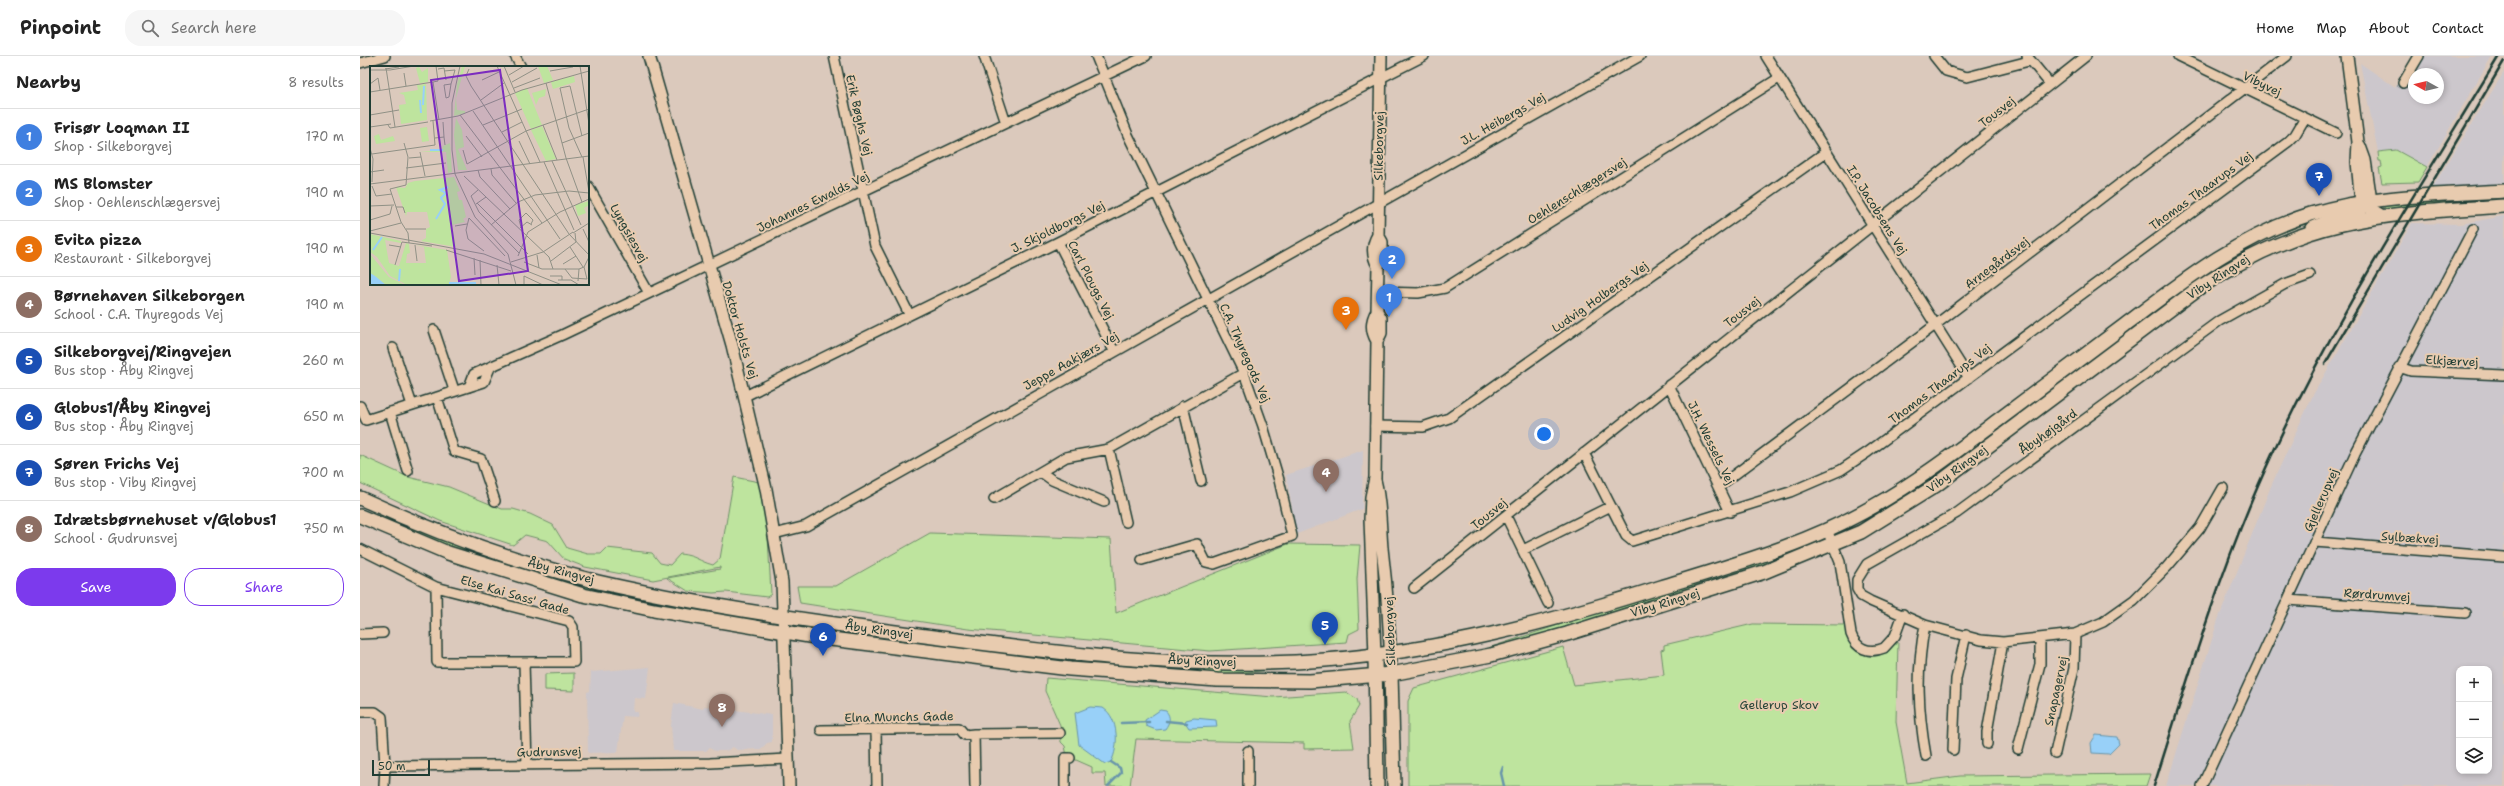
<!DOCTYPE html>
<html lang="en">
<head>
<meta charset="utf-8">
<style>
  :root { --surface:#fff; --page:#f6f6f6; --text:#222; --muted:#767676; --line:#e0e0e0; --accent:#7c3aed }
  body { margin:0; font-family:"Shantell Sans",sans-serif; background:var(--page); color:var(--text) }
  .controls { position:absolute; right:12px; bottom:12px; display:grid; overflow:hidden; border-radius:8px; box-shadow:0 2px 6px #0003 }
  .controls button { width:36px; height:36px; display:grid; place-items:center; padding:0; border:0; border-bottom:1px solid var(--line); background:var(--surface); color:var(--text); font:20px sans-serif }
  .compass { position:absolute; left:2048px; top:12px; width:36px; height:36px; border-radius:50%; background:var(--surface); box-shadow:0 2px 6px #0003; rotate:278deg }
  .scale { position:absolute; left:12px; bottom:10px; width:58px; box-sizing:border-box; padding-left:4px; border:2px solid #1f3d34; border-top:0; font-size:11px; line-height:14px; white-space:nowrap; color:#1f3d34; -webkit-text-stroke:3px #e8cbaf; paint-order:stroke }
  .you { position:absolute; left:1184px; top:378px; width:14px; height:14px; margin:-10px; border:3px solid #fff; border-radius:50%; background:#1a73e8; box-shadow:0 0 0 6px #1a73e833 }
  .badge { display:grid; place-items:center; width:26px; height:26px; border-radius:50%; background:var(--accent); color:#fff; font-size:13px; font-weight:700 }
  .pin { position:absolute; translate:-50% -33px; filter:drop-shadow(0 1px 2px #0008) }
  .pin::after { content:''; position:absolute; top:21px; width:14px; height:12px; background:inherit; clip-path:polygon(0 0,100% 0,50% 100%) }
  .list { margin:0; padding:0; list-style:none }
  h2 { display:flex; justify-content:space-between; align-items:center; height:52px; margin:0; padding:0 16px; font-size:17px }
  h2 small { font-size:13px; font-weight:400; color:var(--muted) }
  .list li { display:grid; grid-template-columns:26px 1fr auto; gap:12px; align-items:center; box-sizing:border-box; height:56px; padding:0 16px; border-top:1px solid var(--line) }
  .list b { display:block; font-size:15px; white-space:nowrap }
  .list p { margin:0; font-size:13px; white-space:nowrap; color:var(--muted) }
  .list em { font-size:13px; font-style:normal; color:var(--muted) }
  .actions { display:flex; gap:8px; padding:12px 16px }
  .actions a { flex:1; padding:9px 0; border:1px solid var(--accent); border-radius:16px; text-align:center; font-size:14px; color:var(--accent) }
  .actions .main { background:var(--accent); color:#fff }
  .icon { flex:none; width:22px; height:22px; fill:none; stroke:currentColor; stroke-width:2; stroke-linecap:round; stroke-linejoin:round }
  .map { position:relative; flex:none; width:2144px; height:730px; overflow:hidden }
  header { display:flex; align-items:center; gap:24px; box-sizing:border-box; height:56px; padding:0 20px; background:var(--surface); border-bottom:1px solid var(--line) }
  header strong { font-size:19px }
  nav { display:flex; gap:22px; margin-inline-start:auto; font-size:14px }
  .search { width:280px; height:36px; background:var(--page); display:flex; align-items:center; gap:10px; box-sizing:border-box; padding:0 14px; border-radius:16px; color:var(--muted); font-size:15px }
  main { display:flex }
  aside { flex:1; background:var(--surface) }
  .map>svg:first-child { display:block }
  .built { fill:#ccc7cc; fill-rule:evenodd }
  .green { fill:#bee49e; stroke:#6e9069 }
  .water { fill:#98d0f8; stroke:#6895aa }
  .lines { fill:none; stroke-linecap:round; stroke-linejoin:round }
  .stream { stroke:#6895aa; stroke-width:2.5 }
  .minor-casing { stroke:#1f3d34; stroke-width:12 }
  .tertiary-casing { stroke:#1f3d34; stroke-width:14 }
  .secondary-casing { stroke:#1f3d34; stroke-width:16 }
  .minor { stroke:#e8cbaf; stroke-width:9 }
  .tertiary { stroke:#e8cbaf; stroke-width:11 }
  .secondary { stroke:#e8cbaf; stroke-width:13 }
  .rail { stroke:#1f3d34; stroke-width:2.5 }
  .labels { text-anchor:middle; stroke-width:4; stroke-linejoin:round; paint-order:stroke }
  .street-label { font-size:12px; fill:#1f3d34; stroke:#e8cbaf }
  .park-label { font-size:12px; fill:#274539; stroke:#e8cbaf }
  .inset-river { fill:none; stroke:#98d0f8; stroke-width:2 }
  .inset-road { fill:none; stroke:#909186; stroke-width:1 }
  .view { fill:#7b2cbf; fill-opacity:0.15; stroke:#7b2cbf; stroke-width:2 }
  .inset-edge { fill:none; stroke:#1f3d34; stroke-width:2 }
</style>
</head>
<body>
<header>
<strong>Pinpoint</strong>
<div class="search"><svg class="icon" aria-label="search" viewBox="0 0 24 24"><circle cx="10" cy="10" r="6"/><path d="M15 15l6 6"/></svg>Search here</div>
<nav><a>Home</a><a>Map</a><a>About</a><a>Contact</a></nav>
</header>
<main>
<aside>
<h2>Nearby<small>8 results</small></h2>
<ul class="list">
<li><span class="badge" style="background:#3f7fe0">1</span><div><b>Frisør Loqman II</b><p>Shop · Silkeborgvej</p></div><em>170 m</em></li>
<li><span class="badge" style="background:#3f7fe0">2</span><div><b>MS Blomster</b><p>Shop · Oehlenschlægersvej</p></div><em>190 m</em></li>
<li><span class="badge" style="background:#e8710a">3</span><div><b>Evita pizza</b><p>Restaurant · Silkeborgvej</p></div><em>190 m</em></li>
<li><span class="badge" style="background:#8d6e63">4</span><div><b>Børnehaven Silkeborgen</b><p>School · C.A. Thyregods Vej</p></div><em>190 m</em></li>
<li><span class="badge" style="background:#1a4fb4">5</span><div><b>Silkeborgvej/Ringvejen</b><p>Bus stop · Åby Ringvej</p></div><em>260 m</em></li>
<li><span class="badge" style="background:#1a4fb4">6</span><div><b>Globus1/Åby Ringvej</b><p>Bus stop · Åby Ringvej</p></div><em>650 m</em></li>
<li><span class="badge" style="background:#1a4fb4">7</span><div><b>Søren Frichs Vej</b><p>Bus stop · Viby Ringvej</p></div><em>700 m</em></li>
<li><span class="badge" style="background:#8d6e63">8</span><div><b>Idrætsbørnehuset v/Globus1</b><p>School · Gudrunsvej</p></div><em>750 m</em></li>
</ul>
<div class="actions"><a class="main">Save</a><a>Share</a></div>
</aside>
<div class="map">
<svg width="2144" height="730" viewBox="0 0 2144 730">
  <rect width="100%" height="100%" fill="#dbc9bc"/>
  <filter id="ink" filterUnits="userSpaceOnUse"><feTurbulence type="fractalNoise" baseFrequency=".025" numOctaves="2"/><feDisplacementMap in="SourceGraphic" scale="8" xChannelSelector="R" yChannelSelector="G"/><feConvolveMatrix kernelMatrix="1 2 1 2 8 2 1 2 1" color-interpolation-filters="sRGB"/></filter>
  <g filter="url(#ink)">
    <path class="built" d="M2054 0H2132L2067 111 2036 94 2018 96 2000 7 2035 31ZM2054 18H2078V42H2054Z
      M2144 16V127L2072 132Z
      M2144 160V730H1806L1858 564 1911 430 1953 339 2052 167 2101 168ZM2099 613H2129V715H2099Z
      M1003 394 1002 453 937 478 926 419Z
      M290 611 286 643 274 642 273 656H278L277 661 263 660 258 696 228 697 227 636 230 635 231 616Z
      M314 647 343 653 344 650 412 659V686L407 687 401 693 377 694 373 691 366 695H355L349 692 346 695H313L311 669Z"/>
    <path class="green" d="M2036 94 2067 111 2058 126 2022 127 2019 112 2022 111 2021 105H2019L2018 96Z
      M2144 139V145L2026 153 2022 150Z
      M1988 154C1926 174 1864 195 1817 241L1584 417 1489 476H1486L1551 437 1796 252 1869 200 1936 169Z
      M0 399 48 421 89 431 142 453H153L170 458 193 469 207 492 228 498H241L247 492 292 497 300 507 310 509 320 498C337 500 338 505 353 509L360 503 374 421 399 426 408 480 411 538 407 541 366 536 353 537 328 535 307 522 360 513V511L293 524 225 511 204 503 188 485 165 479 153 489 80 465 0 427Z
      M0 454 318 549C300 546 281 547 263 543 172 525 86 490 0 455Z
      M570 477 751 483 756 557 928 488 1000 489 997 523 999 573 989 578 987 586 850 595 608 573 440 547 437 530H476Z
      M1453 486 1456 491 1389 515 1149 589 1119 595Z
      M1393 568 1485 569C1490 588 1503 610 1526 596 1531 593 1534 588 1538 586L1536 666 1547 727 1600 720 1790 718 1786 730H1048V645L1054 632 1203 591 1214 629 1304 619 1301 594 1304 593V589Z
      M443 572 661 596 996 607 854 619 721 609 443 574Z
      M214 617V635L185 634V618Z
      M686 622 913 641 986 636 997 643 999 650 990 665 994 692 944 693V687L776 683 770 730H746L745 717H732V711L707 700 705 690 701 686 700 669 685 635Z"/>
    <path class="water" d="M730 651 743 652C759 662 759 691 751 706L745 708 719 689 715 657Z
      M800 654 806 655C811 661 810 666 805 673L796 674 786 670 785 664Z
      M834 662 856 664 857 671 829 672 825 666 826 664Z
      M1736 679 1757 681 1759 688 1749 698 1732 697 1731 687Z"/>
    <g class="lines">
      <path class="stream" d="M806 665 827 667
        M761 667 789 666
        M1143 711 1141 717 1144 730
        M748 730 761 717 760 712 751 706"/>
      <defs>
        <path id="minor" d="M155 0 161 11
          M474 0 515 190 549 258
          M624 0 646 67
          M736 0 768 79 884 317 903 370 919 424 932 480 854 508 846 506 837 488 782 504
          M1406 0 1609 322
          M1574 0 1586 15 1607 21 1669 5
          M1667 0 1690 28
          M1818 0 1976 77
          M0 7 25 0
          M2043 27 2059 0
          M228 130 289 237
          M698 186 754 295
          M1017 236 1058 237 1085 232 1419 22
          M74 274 94 334
          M33 292 52 349
          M2039 311 2051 315 2144 319
          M1309 329 1370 456
          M109 331 114 318 202 279 786 0
          M385 340 698 186 1064 0
          M77 341 94 395 121 403 135 445
          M0 350 6 364 124 326 130 312
          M823 350 841 425
          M30 356 48 415
          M1015 370 1063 371 1089 362 1466 96
          M749 393 766 466
          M1224 397 1266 480 1272 485 1430 436 1481 414 1508 396 1928 86 1935 79 1945 62
          M681 416 692 424 744 446
          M1358 431 1562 279 1927 0
          M1863 432 1840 472 1807 511 1774 544 1743 566 1715 578 1643 586 1621 584 1565 569 1510 545 1501 540 1497 533V524L1507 508 1597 457 1859 265 1925 228 1950 219
          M634 443 706 401 749 393 884 317
          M1146 460 1188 547
          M1467 474 1480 506 1491 578C1496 593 1509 598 1524 592L1535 580 1543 558
          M414 478 446 470 1280 0
          M1955 486 2144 501
          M0 493 76 531 77 606H214L213 571 209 565 76 531
          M1163 494 1251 450
          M1054 532 1726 0
          M1928 544 2105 557
          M1565 569C1556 614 1558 655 1566 700
          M0 578 23 577
          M164 607 167 709
          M0 656H15L22 661 25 710 350 707 428 703
          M516 673 517 730
          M461 674 599 672 605 679 614 678
          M1627 688V676L1643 586
          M1658 693 1680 608V583
          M1593 694 1596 623 1606 579
          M1695 697 1714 612 1715 578
          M24 730 25 710
          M615 730 614 678 700 677
          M705 730V702H710
          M888 730V695
          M1842 730 1995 398 2113 173"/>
        <path id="tertiary" d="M289 0 372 289 406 433 422 526 429 730
          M1987 0 1998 86 1997 106 2001 147 2021 159
          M1951 172 1978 160 2001 154 2011 145 2005 104 2000 90
          M1018 210C1012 199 1012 189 1018 179
          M1017 285C1011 275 1011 265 1017 255
          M1015 424C1021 447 1020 469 1022 492 1027 534 1030 575 1031 618
          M1015 600 1010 463 1011 441 1015 422 1017 285 1021 277V262L1017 255 1018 210 1022 202V186L1018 179 1021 0"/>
        <path id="secondary" d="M0 442C76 477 156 506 238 526 330 547 426 562 520 574 667 593 817 616 965 604 1080 595 1191 566 1301 531 1373 509 1448 488 1514 450 1558 425 1597 395 1637 365 1679 333 1722 301 1765 269 1823 225 1880 180 1951 158 2013 139 2080 139 2144 135
          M0 460 88 497 223 539 294 554 455 581 710 613 857 624 950 625 1031 618 1131 599 1207 578 1404 516 1501 476 1575 430 1836 234C1942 161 2021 158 2144 150
          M1015 600 1017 730
          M1031 618 1034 730"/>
      </defs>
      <use href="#minor" class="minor-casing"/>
      <use href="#tertiary" class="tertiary-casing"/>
      <use href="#secondary" class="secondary-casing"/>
      <use href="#minor" class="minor"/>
      <use href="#tertiary" class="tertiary"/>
      <use href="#secondary" class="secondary"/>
      <path class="rail" d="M1965 308 2144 5
        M1794 730C1826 629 1856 527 1898 430 1963 279 2054 140 2139 0"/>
    </g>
  </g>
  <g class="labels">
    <g class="street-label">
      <text transform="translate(1902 28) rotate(26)" y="4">Vibyvej</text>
      <text transform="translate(1637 56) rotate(-38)" y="4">Tousvej</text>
      <text transform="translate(499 59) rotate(77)" y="4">Erik Bøghs Vej</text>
      <text transform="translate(1143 63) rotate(-29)" y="4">J.L. Heibergs Vej</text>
      <text transform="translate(1019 90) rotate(-89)" y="4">Silkeborgvej</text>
      <text transform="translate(1217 135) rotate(-32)" y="4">Oehlenschlægersvej</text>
      <text transform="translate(1841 135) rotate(-36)" y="4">Thomas Thaarups Vej</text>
      <text transform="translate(453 146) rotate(-26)" y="4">Johannes Ewalds Vej</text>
      <text transform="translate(1517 154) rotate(58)" y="4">I.P. Jacobsens Vej</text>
      <text transform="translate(698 171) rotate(-26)" y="4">J. Skjoldborgs Vej</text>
      <text transform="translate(269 177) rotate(61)" y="4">Lyngsiesvej</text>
      <text transform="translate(1637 207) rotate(-37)" y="4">Arnegårdsvej</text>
      <text transform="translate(1858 221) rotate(-33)" y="4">Viby Ringvej</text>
      <text transform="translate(731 224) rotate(63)" y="4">Carl Plougs Vej</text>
      <text transform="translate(1240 241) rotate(-35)" y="4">Ludvig Holbergs Vej</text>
      <text transform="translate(1382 256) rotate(-38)" y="4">Tousvej</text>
      <text transform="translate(380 274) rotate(74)" y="4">Doktor Holsts Vej</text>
      <text transform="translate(885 297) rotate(66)" y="4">C.A. Thyregods Vej</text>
      <text transform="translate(711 305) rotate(-29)" y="4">Jeppe Aakjærs Vej</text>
      <text transform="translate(2092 305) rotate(3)" y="4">Elkjærvej</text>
      <text transform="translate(1580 328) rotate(-37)" y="4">Thomas Thaarups Vej</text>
      <text transform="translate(1688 376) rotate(-36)" y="4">Åbyhøjgård</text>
      <text transform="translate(1351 387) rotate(64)" y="4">J.H. Wessels Vej</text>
      <text transform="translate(1597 413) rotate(-36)" y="4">Viby Ringvej</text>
      <text transform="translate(1961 444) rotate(-66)" y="4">Gjellerupvej</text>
      <text transform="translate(1129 458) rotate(-39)" y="4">Tousvej</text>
      <text transform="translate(2050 482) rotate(4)" y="4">Sylbækvej</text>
      <text transform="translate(201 515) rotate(15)" y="4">Åby Ringvej</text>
      <text transform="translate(155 539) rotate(16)" y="4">Else Kai Sass' Gade</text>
      <text transform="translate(2017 539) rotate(4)" y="4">Rørdrumvej</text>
      <text transform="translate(1305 547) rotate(-17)" y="4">Viby Ringvej</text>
      <text transform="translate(519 574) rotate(8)" y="4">Åby Ringvej</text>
      <text transform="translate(1030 575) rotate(-92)" y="4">Silkeborgvej</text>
      <text transform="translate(842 605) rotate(2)" y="4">Åby Ringvej</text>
      <text transform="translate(1696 635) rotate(-78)" y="4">Snapagervej</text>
      <text transform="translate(539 661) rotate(-1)" y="4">Elna Munchs Gade</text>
      <text transform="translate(189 696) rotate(-1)" y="4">Gudrunsvej</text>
    </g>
    <g class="park-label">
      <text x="1419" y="653">Gellerup Skov</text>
    </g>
  </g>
  <g transform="translate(10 10)">
    <rect width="219" height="219" fill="#dbc9bc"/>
    <path d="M95 0 86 32 87 44 95 45V47L84 50 87 18 92 1ZM168 0H177L183 14 174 17ZM49 1 52 6 58 2V16L50 17 46 2ZM204 10 205 16 183 23 181 16ZM56 18 57 54 31 58 29 39 36 38 34 29 29 27 48 24 47 19ZM157 22 172 59 161 63 145 27ZM176 23 175 30 169 32 166 39 162 27ZM86 52 92 64 94 81 88 83 97 104H88L84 69ZM172 60 186 93 176 95 161 64ZM57 61 59 75 52 76 50 62ZM9 68 11 74 23 70 25 75 6 78 4 70ZM80 77 82 106 78 107 76 86H50L72 84 73 80ZM84 111 90 125 87 126 89 134H92L96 151 93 153 95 156 82 159 86 181 51 175 56 172V163L60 161 57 146H37L36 150 26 121 35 122 38 117 45 115ZM219 135V139L214 142 216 147 208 150 205 139ZM0 168 31 175V177L15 174 19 197 29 200 36 177 39 178 40 187 37 188 36 197H56L54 181 46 179 77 184 81 211 79 217 104 219H37L20 210 7 191 0 186ZM0 188 19 211 35 219H16L0 207Z" fill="#bee49e"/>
    <path d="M0 207 5 210 16 219H0Z" fill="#98d0f8"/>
    <path class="inset-river" d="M50 34 51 47M53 39 54 20M60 84H73M66 153 75 138 71 132 76 127 70 124 78 121M3 184 12 171M29 215 30 203M79 217H106"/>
    <path class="inset-road" d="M66 0 68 15 63 16 69 54M90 0 82 37V84L85 108 105 151 138 188 146 219M127 0 170 96M134 0 145 26M210 0 219 58M16 2 25 61M15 3 29 1M68 3 74 2 76 14M99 3 96 10 101 20 199 168 219 189M0 4H20L44 0M74 5 85 4 81 18 74 19 76 32 79 31 81 18M180 5 203 1M34 7 36 20M139 9 154 0M112 14 129 6M142 16 167 2M176 17 196 92 212 136M0 18 8 12 10 24M144 22 170 12M0 26 63 16M111 34 134 17M103 45 190 173M0 49 29 44M90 49 172 157M60 55 88 50 152 24 219 5M73 56 74 71M18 59 20 62 58 56M113 59 152 43M173 59 187 94M0 61 21 58M132 66 152 56M96 70 112 91M212 70 200 20 190 22 199 62 212 91M65 72 74 71 75 79M149 75 160 98M34 77 38 91 36 119 20 123 31 156 38 167 39 177M192 77 219 67M0 82 3 93 2 116M93 84 97 98 156 65 219 43M50 86 55 110M2 88 65 79 63 55M213 91 219 126M39 92 51 91M182 95 211 159M174 96 204 164M36 102 76 97M121 103 122 109 146 137M108 104 110 111 140 143M0 106 14 104M87 107 219 90M94 110 179 191 183 203M0 118 87 107M2 120 6 130 22 128M108 124 101 130 109 146 149 187M107 137 158 188M106 138 116 131M0 140 24 139M26 141H33L35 147M0 154 20 148 22 140M121 159 148 136 165 129 199 125 219 127M85 160 97 158M151 161 149 154 156 147 163 154 161 158M150 162 157 156 162 159M36 163H56M213 163 219 176M0 165 31 157M0 167 114 188 192 219M203 167 219 157M19 179 31 181M45 179 47 195M200 181 213 201M76 184 141 205M114 185 98 173 96 164 99 152 135 190M167 189 169 202M148 190 158 166 190 146 219 133M104 192 105 209M110 194 111 219M181 195 206 176 205 167M141 196 173 186 203 166M154 196 172 203H209L214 201 219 191M193 198 206 190M25 199 32 176 62 180M127 199 129 219M195 203 202 212 217 213 214 201M180 210H192V214M188 214H201L209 219M208 215 209 203M154 219V210L173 219"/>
    <path class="view" d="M130 4 158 205 89 215 61 14Z"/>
    <rect width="219" height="219" class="inset-edge"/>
  </g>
</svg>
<div class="controls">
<button>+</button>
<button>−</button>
<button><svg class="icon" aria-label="layers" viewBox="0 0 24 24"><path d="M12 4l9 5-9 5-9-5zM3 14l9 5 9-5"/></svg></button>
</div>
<svg class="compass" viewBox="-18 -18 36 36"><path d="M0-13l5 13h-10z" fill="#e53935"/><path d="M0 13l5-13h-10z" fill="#767676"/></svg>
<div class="scale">50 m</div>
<div class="you"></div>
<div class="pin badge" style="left:1029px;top:261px;background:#3f7fe0">1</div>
<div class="pin badge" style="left:1032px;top:223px;background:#3f7fe0">2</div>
<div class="pin badge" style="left:986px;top:274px;background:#e8710a">3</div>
<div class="pin badge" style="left:966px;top:436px;background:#8d6e63">4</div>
<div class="pin badge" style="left:965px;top:589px;background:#1a4fb4">5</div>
<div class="pin badge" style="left:463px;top:600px;background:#1a4fb4">6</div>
<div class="pin badge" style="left:1959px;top:140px;background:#1a4fb4">7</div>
<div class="pin badge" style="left:362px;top:671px;background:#8d6e63">8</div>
</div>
</main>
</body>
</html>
